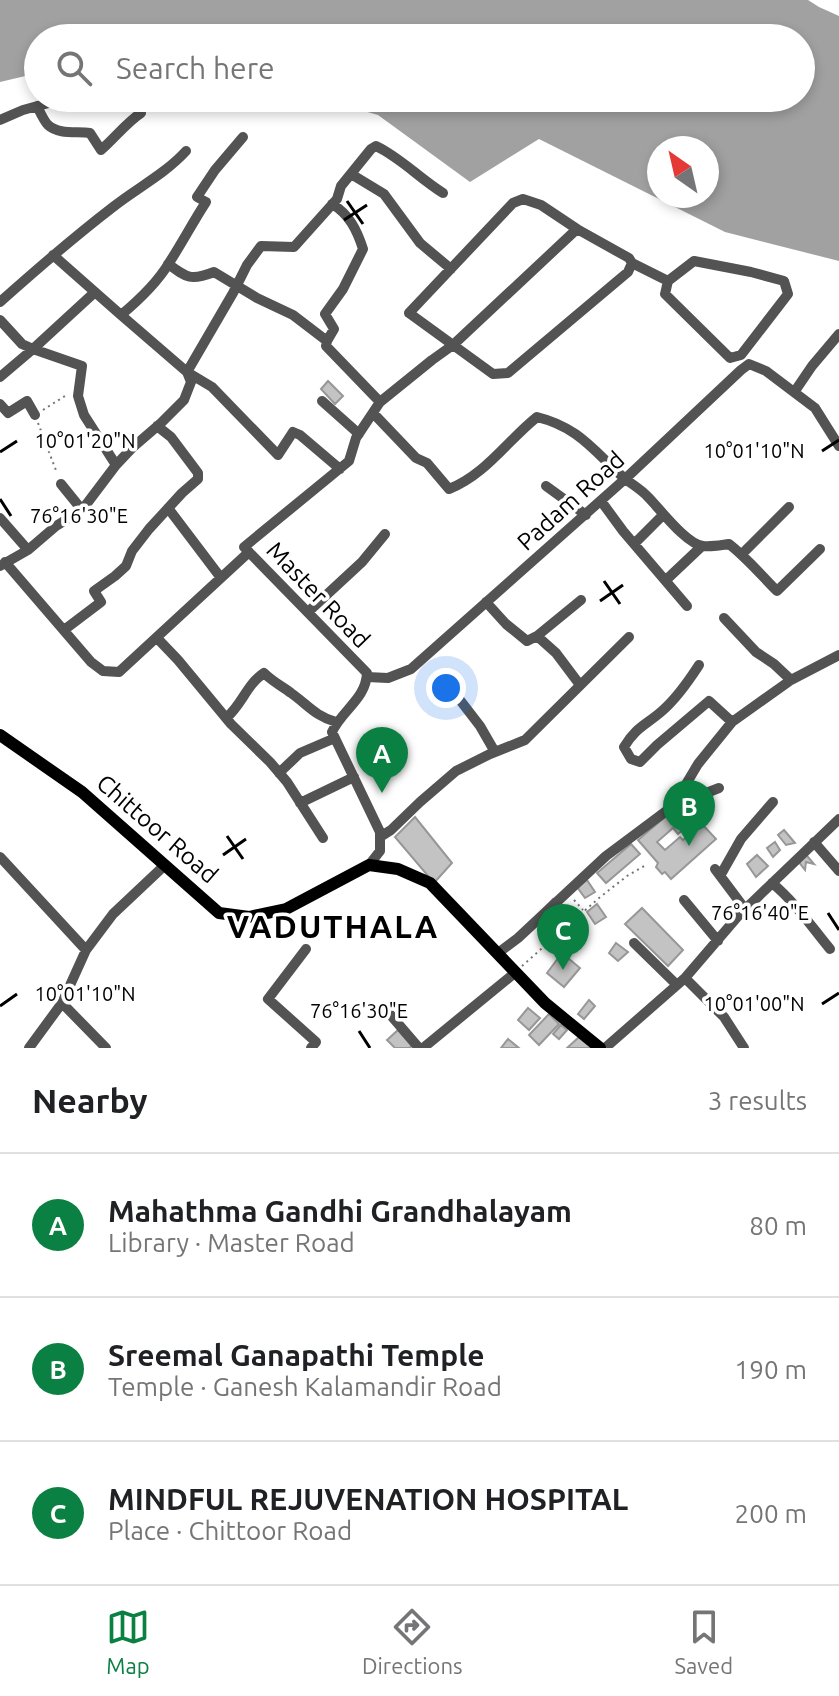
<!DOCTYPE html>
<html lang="en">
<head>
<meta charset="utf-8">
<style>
  :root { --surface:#fff; --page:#f2f2f2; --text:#202124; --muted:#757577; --line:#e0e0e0; --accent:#0b8043 }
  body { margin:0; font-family:Ubuntu,sans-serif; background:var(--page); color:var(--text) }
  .compass { position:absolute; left:647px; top:136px; width:72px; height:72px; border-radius:50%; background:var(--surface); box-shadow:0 4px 12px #0003; rotate:326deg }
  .you { position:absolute; left:446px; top:688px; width:28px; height:28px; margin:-20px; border:6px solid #fff; border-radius:50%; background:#1a73e8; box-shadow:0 0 0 12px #1a73e833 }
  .badge { display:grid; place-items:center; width:52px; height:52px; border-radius:50%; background:var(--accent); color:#fff; font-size:26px; font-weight:700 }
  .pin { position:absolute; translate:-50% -66px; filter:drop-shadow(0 2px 4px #0008) }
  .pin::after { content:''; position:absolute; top:42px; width:28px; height:24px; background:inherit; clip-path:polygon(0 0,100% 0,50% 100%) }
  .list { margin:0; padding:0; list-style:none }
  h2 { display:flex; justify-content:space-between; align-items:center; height:104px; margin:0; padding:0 32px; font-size:34px }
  h2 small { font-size:26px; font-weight:400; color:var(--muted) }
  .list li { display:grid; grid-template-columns:52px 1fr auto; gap:24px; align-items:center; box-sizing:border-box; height:144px; padding:0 32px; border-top:2px solid var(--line) }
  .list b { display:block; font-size:30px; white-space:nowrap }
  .list p { margin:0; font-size:26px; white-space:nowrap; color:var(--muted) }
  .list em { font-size:26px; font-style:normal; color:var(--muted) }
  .icon { flex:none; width:44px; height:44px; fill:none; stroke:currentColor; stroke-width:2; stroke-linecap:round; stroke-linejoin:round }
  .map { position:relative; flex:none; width:839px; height:1048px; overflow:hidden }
  .search { position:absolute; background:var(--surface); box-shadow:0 4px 12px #0003; left:24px; right:24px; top:24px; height:88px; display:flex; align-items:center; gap:20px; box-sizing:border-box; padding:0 28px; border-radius:44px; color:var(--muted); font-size:30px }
  .sheet { height:536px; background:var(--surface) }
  nav { display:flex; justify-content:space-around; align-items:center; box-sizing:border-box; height:112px; border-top:2px solid var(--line); background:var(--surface); font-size:22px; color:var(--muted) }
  nav a { display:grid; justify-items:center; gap:4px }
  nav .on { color:var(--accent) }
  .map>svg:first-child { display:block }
  .water { fill:#a1a1a1; fill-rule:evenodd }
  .building { fill:#c3c3c3; stroke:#979797; stroke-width:2 }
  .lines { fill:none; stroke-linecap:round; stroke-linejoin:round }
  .path { stroke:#757575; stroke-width:2; stroke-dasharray:2 4; stroke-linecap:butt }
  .minor { stroke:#535353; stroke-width:10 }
  .major { stroke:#000; stroke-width:12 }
  .ticks { fill:none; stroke:#000; stroke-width:3 }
  .labels { text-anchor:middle; stroke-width:7; stroke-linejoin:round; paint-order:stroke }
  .street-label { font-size:24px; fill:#000; stroke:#fff }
  .district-label { font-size:32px; font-weight:bold; letter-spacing:2px; fill:#000; stroke:#fff }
  .ticks-label { font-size:20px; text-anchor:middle; fill:#000; stroke:#fff; stroke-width:7; stroke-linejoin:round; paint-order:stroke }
</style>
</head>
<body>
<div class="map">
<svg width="839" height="1048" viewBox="0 0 839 1048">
  <rect width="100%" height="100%" fill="#fff"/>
  <path class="water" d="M0 0H808L819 7 839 16V261L725 232 539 139 470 182 378 115 318 98H801V38H38V73L0 82ZM659 148H707V196H659Z"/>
  <path class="building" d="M328 381 343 396 335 404 321 389Z
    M678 806 692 822 678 834 673 828 657 842 665 850 680 837 683 840 701 823 716 839 671 879 665 872 662 874 656 867 658 863 638 840Z
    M415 817 452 863 434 883 395 837Z
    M784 830 795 843 786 845 778 835Z
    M775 842 780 850 773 857 767 848Z
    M631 844 640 854 606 883 597 873Z
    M802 850 814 864 806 862 805 870 795 857Z
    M757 855 768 866 756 877 747 864Z
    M587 880 595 892 585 898 577 887Z
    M553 899 565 915 564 921 555 929 538 915Z
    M597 904 606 917 595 924 587 912Z
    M642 908 683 950 668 966 625 924Z
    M616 943 628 952 618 961 609 953Z
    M562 953 580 968 564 987 547 973Z
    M589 1000 595 1006 584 1019 578 1014Z
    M528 1008 540 1018 529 1030 518 1020Z
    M549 1014 559 1024 539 1045 529 1035Z
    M561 1025 567 1030 559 1039 553 1034Z
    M398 1030 412 1046 409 1048H395L387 1040Z
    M579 1037 593 1048H567Z
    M508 1039 519 1048H501Z"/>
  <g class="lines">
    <path class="path" d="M43 410 68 394
      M38 423 57 473
      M574 900 583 910
      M522 966 599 898 627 876 646 865"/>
    <path class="minor" d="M37 106C40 112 44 121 48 125 59 135 77 131 90 133L101 150C114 139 127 122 141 113
      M0 120 23 110 67 98
      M351 174 384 194 420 243 451 269
      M53 255 121 315
      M632 263 668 281 694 261 751 272 784 281 788 294 741 355 730 358 665 294 668 281
      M168 264C187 278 191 281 214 272L257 298 293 315 327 341 326 346 380 402
      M0 302C37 269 74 237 113 207 137 188 165 174 186 151
      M0 320 22 344 33 349 95 292
      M327 341 334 329 325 314 343 289 363 249C357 230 349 214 332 204
      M0 377 33 349 82 366 78 396 84 415 116 465
      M795 391 812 366 839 334
      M322 401 359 434
      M0 404 8 413 27 401 35 415
      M373 413 416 458 427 463 449 489C485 475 507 441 537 417 578 427 593 450 623 477 631 484 641 489 648 497 660 509 686 544 703 546 711 547 721 545 729 544 747 558 761 575 777 591L820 549
      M340 469 300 435 293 432 278 455 212 387 187 372 233 293 247 265 261 246 294 247 337 199 341 186 371 149 376 146C401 158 419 178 443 193
      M61 484 82 510
      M546 486 586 515
      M601 501 623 531 687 606
      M168 508 221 578
      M0 518 28 550
      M634 544 663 515
      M742 554 789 507
      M5 562 91 662 103 671 119 672 249 552
      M0 566 28 550 56 526 82 510 116 465 132 448 161 423 184 400 191 382 187 372 121 315C139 300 157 283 169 263 182 243 193 222 206 202L197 197 215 170 243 137
      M666 580 702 546
      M486 602 506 624 527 641 537 636 556 653 580 685
      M308 612 362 562 385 534
      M724 618 756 652 774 664 791 680
      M64 630 101 602 94 591 115 576 126 566 132 551 149 529 182 493 198 479V473L171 437 157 426
      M537 636 581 600
      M157 638 178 660 231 724 270 762 287 782 323 838
      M699 665C688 682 677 698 662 711 646 725 636 727 624 747L631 759 640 762 657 745 709 701 732 722
      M367 677 388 678 411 669 625 479 741 370 749 364 766 371 815 408 839 446
      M453 691 480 726 495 752
      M226 718C242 705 246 685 264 673 273 682 282 686 291 693 308 705 315 716 336 722
      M279 773 300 753 335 738
      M300 803 354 777
      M673 806 719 788
      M380 837 391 830 420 802 456 771 490 754 525 740 629 637
      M814 842 839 871
      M0 857 86 950
      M369 865 380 851V832L332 732C342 710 366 699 367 673L244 547 349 461 356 438 380 402 432 360 453 345 577 229 541 205 523 199 513 203 409 313 493 374 508 373 628 272 632 263 629 258 577 229
      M715 869 745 909
      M720 876 741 839 773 802
      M772 883C795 902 811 926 830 949
      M684 900 718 941
      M634 943 677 985
      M306 949 268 999 316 1042 311 1048
      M498 953 518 938 606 856 673 806 698 764 732 722 791 680 839 655
      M685 978 724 1017 744 1048
      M62 1003 106 1048
      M388 1012 419 1048
      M29 1048 62 1003 86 950 113 914 165 865
      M423 1048 516 972
      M605 1048 685 978 739 915 839 819"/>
    <path class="major" d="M0 735 82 792 219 913 249 917 286 909 369 865 398 869 430 883 545 1003 600 1048"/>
  </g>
  <path class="ticks" d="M347 201 363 224M344 220 367 205M822 451 839 440M0 452 17 441M0 499 11 516M604 581 620 604M600 601 623 585M227 836 243 859M223 855 246 839M828 913 839 930M822 1004 839 993M0 1006 17 994M359 1031 370 1048"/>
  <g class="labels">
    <g class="street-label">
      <text transform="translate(571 501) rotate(-42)" y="8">Padam Road</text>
      <text transform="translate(318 595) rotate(46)" y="8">Master Road</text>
      <text transform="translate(157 829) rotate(41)" y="8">Chittoor Road</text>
    </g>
    <g class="district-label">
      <text x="333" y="938">VADUTHALA</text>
    </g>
  </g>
  <g class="ticks-label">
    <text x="85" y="448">10°01'20"N</text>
    <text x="754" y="458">10°01'10"N</text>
    <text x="79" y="523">76°16'30"E</text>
    <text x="760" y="920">76°16'40"E</text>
    <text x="85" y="1001">10°01'10"N</text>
    <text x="754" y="1011">10°01'00"N</text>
    <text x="359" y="1018">76°16'30"E</text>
  </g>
</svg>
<svg class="compass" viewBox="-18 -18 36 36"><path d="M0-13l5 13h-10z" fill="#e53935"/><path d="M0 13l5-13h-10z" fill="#757577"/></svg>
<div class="you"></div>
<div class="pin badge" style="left:382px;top:793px">A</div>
<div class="pin badge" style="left:689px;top:846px">B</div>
<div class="pin badge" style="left:563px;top:970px">C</div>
<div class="search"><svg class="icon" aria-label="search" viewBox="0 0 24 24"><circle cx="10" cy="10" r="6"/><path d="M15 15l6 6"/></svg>Search here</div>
</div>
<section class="sheet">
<h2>Nearby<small>3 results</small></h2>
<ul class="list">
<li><span class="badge">A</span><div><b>Mahathma Gandhi Grandhalayam</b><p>Library · Master Road</p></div><em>80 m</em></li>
<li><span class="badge">B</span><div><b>Sreemal Ganapathi Temple</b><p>Temple · Ganesh Kalamandir Road</p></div><em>190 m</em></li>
<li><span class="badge">C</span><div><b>MINDFUL REJUVENATION HOSPITAL</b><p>Place · Chittoor Road</p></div><em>200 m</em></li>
</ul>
</section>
<nav>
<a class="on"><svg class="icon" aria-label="map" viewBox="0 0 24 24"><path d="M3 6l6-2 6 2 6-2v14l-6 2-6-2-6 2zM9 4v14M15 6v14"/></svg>Map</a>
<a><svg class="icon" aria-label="directions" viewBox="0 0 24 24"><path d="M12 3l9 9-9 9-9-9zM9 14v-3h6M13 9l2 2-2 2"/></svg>Directions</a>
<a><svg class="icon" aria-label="saved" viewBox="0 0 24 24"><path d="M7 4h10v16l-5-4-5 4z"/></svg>Saved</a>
</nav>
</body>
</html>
